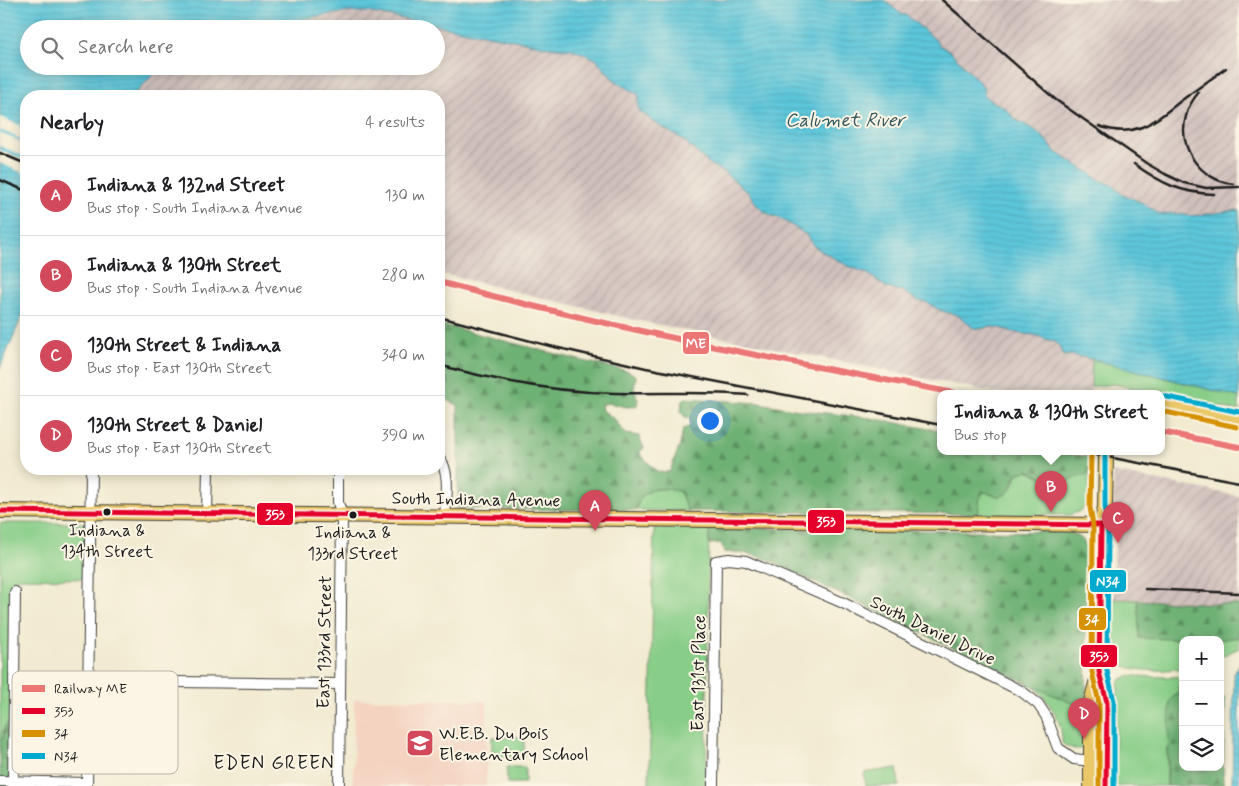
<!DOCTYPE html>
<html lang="en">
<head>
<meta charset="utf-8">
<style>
  :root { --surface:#fff; --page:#f6f6f6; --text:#202124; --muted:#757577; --line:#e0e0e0; --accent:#d1495b }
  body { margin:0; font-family:Mynerve,sans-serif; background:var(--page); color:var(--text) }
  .controls { position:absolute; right:15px; bottom:15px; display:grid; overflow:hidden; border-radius:10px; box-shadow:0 2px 12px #0003 }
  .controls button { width:45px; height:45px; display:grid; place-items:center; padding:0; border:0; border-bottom:1px solid var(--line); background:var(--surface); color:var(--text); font:25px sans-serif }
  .you { position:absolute; left:709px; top:420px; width:18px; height:18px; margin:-12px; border:4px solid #fff; border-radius:50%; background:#1a73e8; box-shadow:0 0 0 8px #1a73e833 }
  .badge { display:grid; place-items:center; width:32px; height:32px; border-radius:50%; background:var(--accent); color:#fff; font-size:16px; font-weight:700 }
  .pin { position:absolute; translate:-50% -41px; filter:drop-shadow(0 1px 2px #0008) }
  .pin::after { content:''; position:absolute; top:26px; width:18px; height:15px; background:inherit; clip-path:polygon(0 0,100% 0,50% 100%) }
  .popup { position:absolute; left:937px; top:390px; width:228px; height:65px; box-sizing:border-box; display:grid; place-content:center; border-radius:10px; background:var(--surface); filter:drop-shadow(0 1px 4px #0005); font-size:16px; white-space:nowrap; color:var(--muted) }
  .popup b { font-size:19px; color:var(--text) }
  .popup::after { content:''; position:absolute; left:50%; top:100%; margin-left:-10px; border:10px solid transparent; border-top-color:var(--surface) }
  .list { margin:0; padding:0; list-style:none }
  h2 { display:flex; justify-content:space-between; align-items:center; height:65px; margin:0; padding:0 20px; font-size:21px }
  h2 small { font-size:16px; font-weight:400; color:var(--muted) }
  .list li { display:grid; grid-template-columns:32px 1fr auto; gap:15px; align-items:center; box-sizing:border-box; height:80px; padding:0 20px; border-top:1px solid var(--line) }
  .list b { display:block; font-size:19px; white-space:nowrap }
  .list p { margin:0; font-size:16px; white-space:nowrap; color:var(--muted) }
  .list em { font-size:16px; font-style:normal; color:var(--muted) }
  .icon { flex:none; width:28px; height:28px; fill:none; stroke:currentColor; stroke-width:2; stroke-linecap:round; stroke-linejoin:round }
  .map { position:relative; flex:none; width:1239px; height:786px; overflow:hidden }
  .search { position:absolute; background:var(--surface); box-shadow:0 2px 12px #0003; left:20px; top:20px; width:425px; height:55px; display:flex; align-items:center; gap:12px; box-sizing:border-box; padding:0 18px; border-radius:28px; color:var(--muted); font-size:19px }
  .panel { position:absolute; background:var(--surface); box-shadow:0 2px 12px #0003; left:20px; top:90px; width:425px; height:385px; border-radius:20px }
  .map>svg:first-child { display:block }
  .built { fill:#f4d3c1 }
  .industrial { fill:url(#industrial-furrows) }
  .green { fill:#89ce88; stroke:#527552 }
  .forest { fill:url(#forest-firs); stroke:#456648 }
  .water { fill:url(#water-rules); stroke:#3c717b }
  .pier { fill:#f2ebd2 }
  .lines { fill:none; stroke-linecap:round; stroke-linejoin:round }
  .major-tunnel { stroke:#c7c2ae; stroke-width:14; stroke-dasharray:14 7; stroke-linecap:butt }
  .minor-casing { stroke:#3c3b37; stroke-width:12 }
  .major-casing { stroke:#3c3b37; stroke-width:16 }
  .minor { stroke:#fff; stroke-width:10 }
  .major { stroke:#eac769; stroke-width:14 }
  .rail { stroke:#1c1c1c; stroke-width:2.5 }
  .bus-1-casing { stroke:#fcf5e5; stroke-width:9 }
  .bus-2-casing { stroke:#fcf5e5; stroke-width:9 }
  .bus-3-casing { stroke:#fcf5e5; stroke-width:9 }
  .bus-1 { stroke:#e4002b; stroke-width:5 }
  .bus-2 { stroke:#d69104; stroke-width:5 }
  .bus-3 { stroke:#00a9ce; stroke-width:5 }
  .rail-1-casing { stroke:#fcf5e5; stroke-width:10 }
  .rail-1 { stroke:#eb7676; stroke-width:6 }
  .bus-dot { fill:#1c1c1c; stroke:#fcf5e5; stroke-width:2 }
  .labels { text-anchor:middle; stroke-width:4; stroke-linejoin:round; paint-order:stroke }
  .bus-label { font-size:17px; fill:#1c1c1c; stroke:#fcf5e5 }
  .street-label { font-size:18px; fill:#1c1c1c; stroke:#fcf5e5 }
  .poi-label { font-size:18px; fill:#1c1c1c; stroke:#fcf5e5; text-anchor:start }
  .water-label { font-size:19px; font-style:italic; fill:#33585e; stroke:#fcf5e5 }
  .neighbourhood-label { font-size:19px; letter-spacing:1px; fill:#1c1c1c; stroke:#fcf5e5 }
  .key { fill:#fcf5e5; stroke:#b9b4a9; stroke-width:1 }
  .key-label { font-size:14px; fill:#1c1c1c }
  .line-badge { stroke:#fcf5e5; stroke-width:2 }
  .badge-label { font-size:14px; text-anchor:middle; font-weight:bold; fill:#fff }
</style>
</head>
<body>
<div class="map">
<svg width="1239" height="786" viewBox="0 0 1239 786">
  <defs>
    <pattern id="industrial-furrows" width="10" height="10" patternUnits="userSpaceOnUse" patternTransform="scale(1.25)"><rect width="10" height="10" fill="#d0c0bc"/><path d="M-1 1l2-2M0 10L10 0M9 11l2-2" fill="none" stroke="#b2a4a1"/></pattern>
    <pattern id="forest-firs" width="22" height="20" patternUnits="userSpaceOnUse" patternTransform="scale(1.25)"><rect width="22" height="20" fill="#6eb174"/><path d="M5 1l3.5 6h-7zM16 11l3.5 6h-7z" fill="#5a8f5e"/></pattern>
    <pattern id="water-rules" width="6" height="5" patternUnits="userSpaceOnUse" patternTransform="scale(1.25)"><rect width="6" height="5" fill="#5dc6da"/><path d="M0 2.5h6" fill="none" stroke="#50aaba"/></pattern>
  </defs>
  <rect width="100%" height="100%" fill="#fcf5e5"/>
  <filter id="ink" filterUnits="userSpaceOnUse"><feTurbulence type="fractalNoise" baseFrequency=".02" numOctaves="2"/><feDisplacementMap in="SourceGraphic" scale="10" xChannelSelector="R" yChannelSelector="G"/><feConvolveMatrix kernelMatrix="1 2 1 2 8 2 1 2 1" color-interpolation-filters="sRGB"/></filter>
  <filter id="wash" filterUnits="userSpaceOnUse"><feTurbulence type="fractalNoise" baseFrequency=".0096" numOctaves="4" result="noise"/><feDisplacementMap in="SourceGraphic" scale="20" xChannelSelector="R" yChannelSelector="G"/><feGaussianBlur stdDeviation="1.12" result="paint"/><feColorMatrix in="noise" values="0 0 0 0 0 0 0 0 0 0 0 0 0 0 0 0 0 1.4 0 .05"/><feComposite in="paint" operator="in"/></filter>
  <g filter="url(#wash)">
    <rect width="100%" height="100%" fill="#f2ebd2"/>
    <path class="built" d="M354 699 487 701 486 786H353Z"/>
    <path class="industrial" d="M884 0H1239V210L1192 216 1172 213 1161 215 1143 203 1121 194 1114 186 1102 181 1063 157 1053 150 1049 143 1035 130 1015 119 1004 108 988 99 984 95 982 86 949 50 940 46 907 15H901Z
      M350 12H368L387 15 556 48 572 49 585 53 596 59 613 79 639 95 638 108 640 112 653 122 682 139 708 163 725 173 749 193 757 205 764 212 783 220 805 234 814 246 848 266 867 273 887 288 903 291 918 301 926 302 941 311 958 315 972 327 979 329 992 326 1017 333 1034 335 1055 342 1059 346 1062 354 1067 356 1070 355 1092 359 1091 393H997L635 320 439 273V96H133L161 66H436V29H252Z
      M1113 472 1239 496V605L1113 599 1115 546Z"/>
    <path class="green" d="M1092 359 1239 397V411L1114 384 1091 387Z
      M1028 470 1042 478 1051 477 1068 481 1078 476H1085L1089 471C1089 492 1094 511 1068 515L978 514 980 495 985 492 993 495 1014 485 1017 474Z
      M657 489H670L680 492 688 511 636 510C639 497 644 492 657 489Z
      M0 523H82L86 526V579L19 578 14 581 12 586 11 722 3 730V739L0 740Z
      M654 528H709L706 786H649Z
      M1113 599 1138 600 1139 638 1214 640H1183V668C1164 671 1126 674 1114 658Z
      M1239 637V648L1220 657V640H1218Z
      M1130 676 1172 677 1183 676V680L1180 681 1167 753V786H1114L1118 684 1121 679Z
      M1035 687 1086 709 1085 748C1075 750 1070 749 1062 743 1064 722 1048 701 1035 687Z
      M492 737H524V757H492Z
      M507 767H525V783H507Z
      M897 768 899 786H866L864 773Z"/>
    <path class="forest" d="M439 324 579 360 628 371 636 376 634 389 638 399 637 405C626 411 614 401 602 404L601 409 614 419 626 434 639 436 644 448 640 452V455C651 462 654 477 670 471L680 445 683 429 691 426 690 419 685 417 681 412 682 401 685 398 759 403 799 410 871 418 941 431V451H1052L1090 457 1089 471 1085 476H1078L1068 481 1051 477 1043 478 1028 470 1017 474C1010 486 1015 490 1000 497L985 492C977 497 980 505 978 514L688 511 680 492C659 486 642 486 636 510L458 509V405L439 396Z
      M709 528 1068 532C1078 535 1084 538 1087 549L1086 709 1035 687 767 559 749 554 725 552 721 543 709 544Z
      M1138 600 1239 605V637L1218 640 1139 638Z
      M1183 680V767H1220V695L1225 698 1223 786H1167L1170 701 1178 692 1180 681Z
      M8 722H11V786H0V740L3 739C5 732 2 727 8 722Z"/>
    <path class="water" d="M0 0H884L901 14 906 15 937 41 940 46 949 50 969 71 983 86 984 95 988 99 1005 108 1015 119 1035 130 1049 143 1053 150 1102 181 1114 186 1121 194 1143 203 1161 215 1172 213 1192 216 1239 210V397L1092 359 1070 355 1064 356 1059 346 1055 342 1034 335 1017 333 992 326 978 329 972 327 958 315 941 311 926 302 918 301 903 291 887 288 867 273 848 266 823 252 814 246 805 234 783 220 764 212 757 205 749 193 725 173 708 163 682 139 653 122 640 111 638 108 639 95 613 79 596 59 572 49 556 48 367 12H350L325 15 252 29H29V66H161L133 96H26V307L0 368Z
      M1239 665V786H1232L1234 673Z"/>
    <path class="pier" d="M0 117 26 128V141L0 130Z
      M0 133 26 144V157L0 146Z
      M0 150 26 161V174L0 163Z"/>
  </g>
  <g filter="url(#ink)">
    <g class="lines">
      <path class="major-tunnel" d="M1098 457V451"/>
      <defs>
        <path id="minor" d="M439 457C451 473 446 498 445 517
          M338 469V502L342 516 339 786
          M207 515 208 469
          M88 681 340 684
          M0 781 87 783
          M13 786 15 592
          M87 786 91 469
          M713 786 716 561 729 559 746 561 841 602 1021 691 1038 704 1046 716 1058 748 1074 759 1091 761 1106 766"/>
        <path id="major" d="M1161 403 1239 420
          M0 511 1101 525
          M1099 672 1107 702 1106 786
          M1091 786V702L1099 672 1101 525 1105 507 1106 458"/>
      </defs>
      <use href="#minor" class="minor-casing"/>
      <use href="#major" class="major-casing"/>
      <use href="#minor" class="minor"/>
      <use href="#major" class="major"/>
      <path class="rail" d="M942 0 1056 100 1146 163 1165 174 1184 183 1206 188 1239 187
        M1199 92C1193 99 1188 107 1186 116 1177 148 1201 181 1234 184
        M1099 126C1135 140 1155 121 1182 100 1197 89 1211 79 1226 68
        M0 153 26 164
        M1134 164C1161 183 1180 193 1214 194
        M0 180 26 191
        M439 317 550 346 646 368 941 425
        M439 365C496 381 555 392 615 393 660 394 704 391 748 395
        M1076 451 1239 482
        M1145 589 1239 593"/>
      <defs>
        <path id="bus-1" d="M0 511 1101 525
          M1101 525 1099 672 1107 702 1106 786"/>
        <path id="bus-2" d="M1161 411 1237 427
          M1091 451 1090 507 1093 526 1092 672 1099 703V786"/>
        <path id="bus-3" d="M1163 396 1239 412
          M1105 451V506L1108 525 1107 671 1114 701V786"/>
      </defs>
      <use href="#bus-1" class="bus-1-casing"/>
      <use href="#bus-2" class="bus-2-casing"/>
      <use href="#bus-3" class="bus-3-casing"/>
      <use href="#bus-1" class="bus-1"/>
      <use href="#bus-2" class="bus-2"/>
      <use href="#bus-3" class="bus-3"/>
      <defs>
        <path id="rail-1" d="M439 282C609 328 782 361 955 393
          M1161 432 1239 447"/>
      </defs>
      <use href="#rail-1" class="rail-1-casing"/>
      <use href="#rail-1" class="rail-1"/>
    </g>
  </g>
  <defs>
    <symbol id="school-square" viewBox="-11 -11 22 22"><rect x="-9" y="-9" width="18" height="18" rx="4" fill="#d1495b" stroke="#fcf5e5"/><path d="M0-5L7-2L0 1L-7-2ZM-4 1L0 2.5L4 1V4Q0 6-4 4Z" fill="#fff"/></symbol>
  </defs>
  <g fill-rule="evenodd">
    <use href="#school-square" x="404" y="727" width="32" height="32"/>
  </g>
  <g class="bus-dot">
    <circle cx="107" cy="512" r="4.5"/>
    <circle cx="353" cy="515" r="4.5"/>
  </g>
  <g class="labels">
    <g class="bus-label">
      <text x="107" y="536">Indiana &amp;<tspan x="107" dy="21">134th Street</tspan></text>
      <text x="353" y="538">Indiana &amp;<tspan x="353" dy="21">133rd Street</tspan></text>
    </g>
    <g class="street-label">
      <text transform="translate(476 499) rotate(1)" y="6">South Indiana Avenue</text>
      <text transform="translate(933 630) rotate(26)" y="6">South Daniel Drive</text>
      <text transform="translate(324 642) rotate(-89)" y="6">East 133rd Street</text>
      <text transform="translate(698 673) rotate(-89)" y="6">East 131st Place</text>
    </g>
    <g class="poi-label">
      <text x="439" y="739">W.E.B. Du Bois<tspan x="439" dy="21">Elementary School</tspan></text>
    </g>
    <g class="water-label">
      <text x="845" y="126">Calumet River</text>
    </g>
    <g class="neighbourhood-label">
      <text x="274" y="769">EDEN GREEN</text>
    </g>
  </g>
  <rect x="12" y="671" width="166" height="103" rx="8" class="key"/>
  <rect x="22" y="685" width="23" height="7" fill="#eb7676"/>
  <rect x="22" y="708" width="23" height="6" fill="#e4002b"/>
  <rect x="22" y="730" width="23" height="7" fill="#d69104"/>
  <rect x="22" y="753" width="23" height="6" fill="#00a9ce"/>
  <g class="key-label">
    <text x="54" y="693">Railway ME</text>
    <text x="54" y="716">353</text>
    <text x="54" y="738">34</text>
    <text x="54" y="761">N34</text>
  </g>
  <g class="line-badge">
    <rect x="682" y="331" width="28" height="24" rx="5" fill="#eb7676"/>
    <rect x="256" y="502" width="38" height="24" rx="5" fill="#e4002b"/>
    <rect x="807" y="509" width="38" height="25" rx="5" fill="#e4002b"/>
    <rect x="1089" y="569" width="38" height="24" rx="5" fill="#00a9ce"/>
    <rect x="1078" y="607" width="29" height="24" rx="5" fill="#d69104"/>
    <rect x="1080" y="644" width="38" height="24" rx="5" fill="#e4002b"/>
  </g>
  <g class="badge-label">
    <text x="696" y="348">ME</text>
    <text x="275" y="519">353</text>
    <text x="826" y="526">353</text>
    <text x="1108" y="586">N34</text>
    <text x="1092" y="624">34</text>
    <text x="1099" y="661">353</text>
  </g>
</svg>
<div class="controls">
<button>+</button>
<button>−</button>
<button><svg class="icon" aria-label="layers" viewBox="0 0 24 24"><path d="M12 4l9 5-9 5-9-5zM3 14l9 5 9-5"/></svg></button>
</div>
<div class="you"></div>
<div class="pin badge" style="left:595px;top:531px">A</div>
<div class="pin badge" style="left:1051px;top:512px">B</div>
<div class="popup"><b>Indiana &amp; 130th Street</b>Bus stop</div>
<div class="pin badge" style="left:1118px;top:543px">C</div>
<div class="pin badge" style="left:1084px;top:739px">D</div>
<div class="search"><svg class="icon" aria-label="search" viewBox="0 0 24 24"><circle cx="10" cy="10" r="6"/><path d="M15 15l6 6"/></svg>Search here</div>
<section class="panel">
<h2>Nearby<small>4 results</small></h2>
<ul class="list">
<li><span class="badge">A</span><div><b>Indiana &amp; 132nd Street</b><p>Bus stop · South Indiana Avenue</p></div><em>130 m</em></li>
<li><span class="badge">B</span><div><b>Indiana &amp; 130th Street</b><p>Bus stop · South Indiana Avenue</p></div><em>280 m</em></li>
<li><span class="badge">C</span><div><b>130th Street &amp; Indiana</b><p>Bus stop · East 130th Street</p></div><em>340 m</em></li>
<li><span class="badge">D</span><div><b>130th Street &amp; Daniel</b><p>Bus stop · East 130th Street</p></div><em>390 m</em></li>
</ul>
</section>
</div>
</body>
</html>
